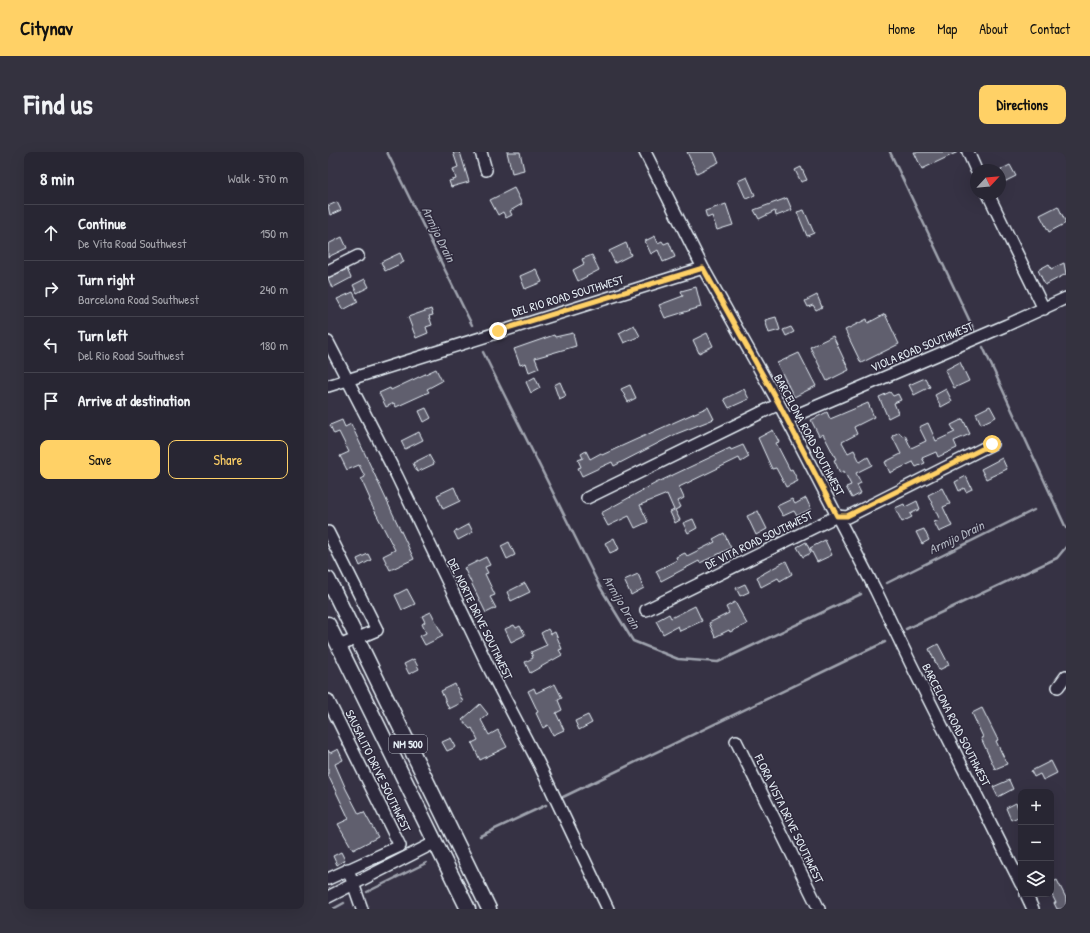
<!DOCTYPE html>
<html lang="en">
<head>
<meta charset="utf-8">
<style>
  :root { --surface:#282633; --page:#34323f; --text:#f1f3f6; --muted:#a5a5ac; --line:#44434e; --accent:#ffd166 }
  body { margin:0; font-family:"Patrick Hand",sans-serif; background:var(--page); color:var(--text) }
  .controls { position:absolute; right:12px; bottom:12px; display:grid; overflow:hidden; border-radius:8px; box-shadow:0 4px 16px #0002 }
  .controls button { width:36px; height:36px; display:grid; place-items:center; padding:0; border:0; border-bottom:1px solid var(--line); background:var(--surface); color:var(--text); font:20px sans-serif }
  .compass { position:absolute; left:642px; top:12px; width:36px; height:36px; border-radius:50%; background:var(--surface); box-shadow:0 4px 16px #0002; rotate:64deg }
  .stop { position:absolute; width:12px; height:12px; margin:-9px; border:3px solid #ffd166; border-radius:50%; background:#fff }
  .stop.end { background:#ffd166; border-color:#fff; box-shadow:0 1px 4px #0008 }
  .list { margin:0; padding:0; list-style:none }
  h2 { display:flex; justify-content:space-between; align-items:center; height:52px; margin:0; padding:0 16px; font-size:17px }
  h2 small { font-size:13px; font-weight:400; color:var(--muted) }
  .list li { display:grid; grid-template-columns:26px 1fr auto; gap:12px; align-items:center; box-sizing:border-box; height:56px; padding:0 16px; border-top:1px solid var(--line) }
  .list b { display:block; font-size:15px; white-space:nowrap }
  .list p { margin:0; font-size:13px; white-space:nowrap; color:var(--muted) }
  .list em { font-size:13px; font-style:normal; color:var(--muted) }
  .actions { display:flex; gap:8px; padding:12px 16px }
  .actions a { flex:1; padding:9px 0; border:1px solid var(--accent); border-radius:8px; text-align:center; font-size:14px; color:var(--accent) }
  .actions .main { background:var(--accent); color:#111 }
  .icon { flex:none; width:22px; height:22px; fill:none; stroke:currentColor; stroke-width:2; stroke-linecap:round; stroke-linejoin:round }
  .map { position:relative; flex:none; width:738px; height:757px; overflow:hidden; border-radius:8px }
  header { display:flex; align-items:center; gap:24px; box-sizing:border-box; height:56px; padding:0 20px; background:var(--accent); color:#111 }
  header strong { font-size:19px }
  nav { display:flex; gap:22px; margin-inline-start:auto; font-size:14px }
  .intro { display:flex; align-items:center; justify-content:space-between; box-sizing:border-box; height:96px; padding:0 24px }
  h1 { margin:0; font-size:28px }
  .button { padding:10px 18px; border-radius:8px; background:var(--accent); color:#111; font-size:14px; font-weight:700 }
  main { display:flex; gap:24px; padding:0 24px }
  aside { flex:1; background:var(--surface); border-radius:8px; box-shadow:0 4px 16px #0002 }
  .map>svg:first-child { display:block }
  .lines { fill:none; stroke-linecap:round; stroke-linejoin:round }
  .stream { stroke:#a0a4af; stroke-width:2.5 }
  .building { fill:#605e6e; stroke:#e8f1f8 }
  .minor-casing { stroke:#e8f1f8; stroke-width:14 }
  .major-casing { stroke:#e8f1f8; stroke-width:17 }
  .minor { stroke:#2f2a3d; stroke-width:11 }
  .major { stroke:#2f2a3d; stroke-width:14 }
  .route { stroke:#ffd166; stroke-width:5 }
  .labels { text-anchor:middle; stroke-width:3; stroke-linejoin:round; paint-order:stroke }
  .shield { fill:#2f2a3d; stroke:#b0b5c0; stroke-width:1 }
  .shield-label { font-size:11px; font-weight:bold; fill:#e8f1f8 }
  .street-label { font-size:12px; fill:#e8f1f8; stroke:#2f2a3d }
  .water-label { font-size:13px; font-style:italic; fill:#b2b7c2; stroke:#2f2a3d }
</style>
</head>
<body>
<header>
<strong>Citynav</strong>
<nav><a>Home</a><a>Map</a><a>About</a><a>Contact</a></nav>
</header>
<div class="intro"><h1>Find us</h1><a class="button">Directions</a></div>
<main>
<aside>
<h2>8 min<small>Walk · 570 m</small></h2>
<ul class="list">
<li><svg class="icon" aria-label="ahead" viewBox="0 0 24 24"><path d="M12 20V5M6 11l6-6 6 6"/></svg><div><b>Continue</b><p>De Vita Road Southwest</p></div><em>150 m</em></li>
<li><svg class="icon" aria-label="right" viewBox="0 0 24 24"><path d="M7 20v-9h11M14 6l5 5-5 5"/></svg><div><b>Turn right</b><p>Barcelona Road Southwest</p></div><em>240 m</em></li>
<li><svg class="icon" aria-label="left" viewBox="0 0 24 24"><path d="M17 20v-9H6M10 6l-5 5 5 5"/></svg><div><b>Turn left</b><p>Del Rio Road Southwest</p></div><em>180 m</em></li>
<li><svg class="icon" aria-label="arrive" viewBox="0 0 24 24"><path d="M6 21V4h12l-3 4 3 4H6"/></svg><div><b>Arrive at destination</b></div></li>
</ul>
<div class="actions"><a class="main">Save</a><a>Share</a></div>
</aside>
<div class="map">
<svg width="738" height="757" viewBox="0 0 738 757">
  <rect width="100%" height="100%" fill="#363244"/>
  <filter id="ink" filterUnits="userSpaceOnUse"><feTurbulence type="fractalNoise" baseFrequency=".025" numOctaves="2"/><feDisplacementMap in="SourceGraphic" scale="8" xChannelSelector="R" yChannelSelector="G"/><feConvolveMatrix kernelMatrix="1 2 1 2 8 2 1 2 1" color-interpolation-filters="sRGB"/></filter>
  <g filter="url(#ink)">
    <g class="lines">
      <path class="stream" d="M59 0 144 173
        M562 0 646 178
        M655 195 738 376
        M155 200 272 435 305 489 350 507 390 510 533 442
        M559 431 706 358
        M578 477 729 406 738 395
        M235 645 557 490
        M152 684 218 653
        M39 740 98 711
        M5 757 16 751"/>
    </g>
    <path class="building" d="M125 0H132L141 30 123 35 121 29 128 27 125 17 130 15Z
      M179 0H192L196 18 184 21Z
      M359 0H386L391 10 369 21Z
      M586 0H630L594 17Z
      M682 13 688 24 676 30 672 18Z
      M473 15 479 28 473 30 467 18Z
      M419 25 427 43 418 47 410 29Z
      M186 36 194 52 182 59 184 63 178 66 175 60 170 63 162 48Z
      M459 46 464 58 448 64 447 59 431 67 426 58Z
      M9 50 13 58 2 63 0 54Z
      M398 52 405 73 389 78 384 64 379 66 377 59Z
      M730 54 738 71 721 80 712 63Z
      M476 58 486 81 479 84 469 60Z
      M327 84 330 91 334 89 336 92 341 90 347 105 335 110 330 98 323 102 317 89Z
      M14 85 19 96 0 105V92Z
      M298 91 303 103 287 111 281 99Z
      M72 101 76 110 57 119 53 110Z
      M264 103 271 118 250 129 245 118 256 112 254 107Z
      M736 111 738 122 717 133 710 118 721 112 723 117Z
      M19 117 23 126 4 136 0 126Z
      M208 117 214 130 197 137 192 124Z
      M37 127 41 135 29 141 25 133Z
      M368 135 373 155 337 166 331 153 355 144 353 139Z
      M25 140 30 150 15 158 9 147Z
      M489 143 494 155 488 158 485 153 480 155 477 149Z
      M103 157 105 163 101 164 104 173 98 175 100 181 88 186 80 165Z
      M557 162 571 192 533 211 517 178 539 167 540 171Z
      M448 165 452 178 441 181 437 168Z
      M306 173 312 184 296 191 291 181Z
      M463 175 466 180 458 184 455 178Z
      M245 181 248 194 207 206 211 216 201 220 198 211 192 213 186 197 226 183 227 185Z
      M379 181 385 194 371 201 365 188Z
      M505 184 521 218 499 229 482 195Z
      M471 201 488 234 466 245 449 211Z
      M632 210 641 229 626 236 617 218Z
      M108 217 114 229 99 237 101 240 68 255 66 251 58 255 51 241 62 236 63 238Z
      M207 225 212 236 203 241 198 230Z
      M597 226 602 235 586 243 581 233Z
      M232 230 238 244 231 247 226 233Z
      M302 233 308 246 300 250 293 237Z
      M416 237 421 247 401 256 396 247Z
      M618 237 624 249 613 255 607 243Z
      M562 240 565 244 570 242 573 248 566 251 570 261 560 266 551 245Z
      M540 251 546 265 526 275 529 282 514 290 520 301 526 298 532 310 540 305 544 313 528 321 533 331 529 333 533 341 524 346 518 335 523 333 516 319 512 321 506 308 508 307 495 282 491 284 483 268 499 260 502 267Z
      M662 254 668 265 653 272 648 261Z
      M380 255 386 267 348 282 286 314 284 310 254 324 250 316 253 315 250 308 255 306 253 302 258 299 262 307 273 301 274 303Z
      M98 256 103 266 96 270 91 259Z
      M635 267 642 282 626 289 629 296 610 305 608 300 594 306 597 311 588 315 585 310 562 321 557 310 573 302 564 284 571 280 574 284 577 283 583 296 598 289 591 275 600 271 608 289 627 280 623 273Z
      M14 268 17 275 23 272 86 407 62 418 55 404 67 398 41 348 42 347 33 327 37 325 31 313 19 318 12 304 21 300 11 280 6 282 2 273Z
      M445 278 451 290 448 291 462 318 464 317 470 329 458 335 448 316 444 317 430 286Z
      M91 280 95 288 77 297 73 289Z
      M415 293 421 305 413 310 411 306 351 335 356 346 350 349 353 355 347 358 352 368 347 371 342 360 346 358 339 342 312 353 320 370 307 376 301 364 280 374 273 361 328 331 402 296 403 298Z
      M101 303 106 312 89 320 85 311Z
      M674 306 679 317 658 327 653 317Z
      M638 324 644 337 638 340 636 336 631 339 627 330Z
      M126 335 132 349 115 357 109 343Z
      M614 336 622 352 615 355 624 374 611 380 606 370 612 368 600 343Z
      M478 346 483 357 469 364 466 359 455 364 449 354 464 347 467 352Z
      M589 349 592 357 582 362 584 365 574 370 567 356 576 352 577 355Z
      M430 359 439 377 428 383 419 364Z
      M365 367 369 376 360 381 355 371Z
      M141 372 145 380 130 388 126 380Z
      M596 377 601 388 594 392 588 380Z
      M396 381 403 396 372 411 371 409 333 429 328 419 349 408 348 405 357 401 359 404 387 390 385 387Z
      M286 386 291 397 282 401 277 391Z
      M497 388 504 403 489 410 482 396Z
      M181 390 187 403 179 407 173 394Z
      M478 390 483 401 475 405 469 395Z
      M40 402 43 408 32 414 29 407Z
      M158 405 162 413 157 415 160 421 157 422 167 443 162 445 168 456 158 461 136 416Z
      M458 409 464 422 452 429 450 426 433 435 429 425Z
      M310 422 316 436 303 443 296 428Z
      M197 431 202 440 183 449 179 440Z
      M417 432 421 440 412 444 408 436Z
      M79 437 87 452 74 458 67 443Z
      M407 450 419 472 402 480 401 478 387 485 381 471 401 461 398 455Z
      M367 454 374 469 352 479 350 474 335 482 328 469 341 462 343 466Z
      M103 460 115 484 97 493 92 484 98 481 94 472 97 470 94 464Z
      M186 473 188 476 192 474 197 483 183 490 177 477Z
      M220 477 223 482 227 480 234 497 231 498 234 503 202 521 197 510 205 506 203 500 219 493 213 481Z
      M610 492 621 513 611 518 601 497Z
      M86 507 91 517 81 522 76 512Z
      M127 532 135 550 121 557 113 539Z
      M227 532 234 546 230 548 234 558 228 561 236 578 225 583 220 573 215 576 208 561 210 560 200 539 206 536 208 541Z
      M152 552 160 562 153 568 161 583 170 578 179 595 152 608 144 591 150 588 144 576 142 577 134 568Z
      M654 556 670 588 668 589 679 612 667 617 653 586 655 585 644 561Z
      M260 563 264 571 251 578 247 569Z
      M123 586 128 595 119 599 114 590Z
      M10 597 15 608 7 612 18 637 31 662 36 660 50 685 25 698 10 672 21 667 0 623V598L2 601Z
      M723 609 729 621 715 628 712 622 706 625 703 619Z
      M681 628 685 637 670 645 665 635Z
      M688 651 690 656 693 655V664L683 668 678 656Z
      M13 700 17 708 9 713 5 704Z
      M729 728 738 746V757H729L726 751H728L723 741V731Z"/>
    <g class="lines">
      <defs>
        <path id="minor" d="M153 0 158 18
          M317 0 375 116 451 252 548 439 583 512 693 732
          M640 0 648 18
          M660 42 716 157
          M0 119 30 104
          M0 190 69 324 162 518 211 612 280 757
          M0 234 375 116
          M459 267 679 173 738 146
          M259 346 451 252
          M0 380 49 478 11 494
          M318 458 509 364 519 365 664 292
          M730 535 738 524
          M0 548 72 694 0 727
          M408 589 491 757
          M20 717 34 757
          M698 742 705 757
          M0 745 108 690"/>
        <path id="major" d="M0 427 161 757
          M0 472 140 757"/>
      </defs>
      <use href="#minor" class="minor-casing"/>
      <use href="#major" class="major-casing"/>
      <use href="#minor" class="minor"/>
      <use href="#major" class="major"/>
    </g>
  </g>
  <g class="lines" filter="url(#ink)">
    <path class="route" d="M170 179 375 116 451 252 509 364H519L664 292"/>
  </g>
  <g class="labels">
    <rect class="shield" x="61" y="583" width="38" height="18" rx="3"/>
    <g class="shield-label">
      <text x="80" y="596">NM 500</text>
    </g>
    <g class="street-label">
      <text transform="translate(240 144) rotate(-17)" y="4">DEL RIO ROAD SOUTHWEST</text>
      <text transform="translate(594 195) rotate(-23)" y="4">VIOLA ROAD SOUTHWEST</text>
      <text transform="translate(481 283) rotate(62)" y="4">BARCELONA ROAD SOUTHWEST</text>
      <text transform="translate(431 388) rotate(-26)" y="4">DE VITA ROAD SOUTHWEST</text>
      <text transform="translate(152 467) rotate(64)" y="4">DEL NORTE DRIVE SOUTHWEST</text>
      <text transform="translate(628 573) rotate(63)" y="4">BARCELONA ROAD SOUTHWEST</text>
      <text transform="translate(50 619) rotate(64)" y="4">SAUSALITO DRIVE SOUTHWEST</text>
      <text transform="translate(461 667) rotate(64)" y="4">FLORA VISTA DRIVE SOUTHWEST</text>
    </g>
    <g class="water-label">
      <text transform="translate(111 82) rotate(64)" y="5">Armijo Drain</text>
      <text transform="translate(628 385) rotate(-26)" y="5">Armijo Drain</text>
      <text transform="translate(294 450) rotate(59)" y="5">Armijo Drain</text>
    </g>
  </g>
</svg>
<div class="controls">
<button>+</button>
<button>−</button>
<button><svg class="icon" aria-label="layers" viewBox="0 0 24 24"><path d="M12 4l9 5-9 5-9-5zM3 14l9 5 9-5"/></svg></button>
</div>
<svg class="compass" viewBox="-18 -18 36 36"><path d="M0-13l5 13h-10z" fill="#e53935"/><path d="M0 13l5-13h-10z" fill="#a5a5ac"/></svg>
<div class="stop" style="left:664px;top:292px"></div>
<div class="stop end" style="left:170px;top:179px"></div>
</div>
</main>
</body>
</html>
